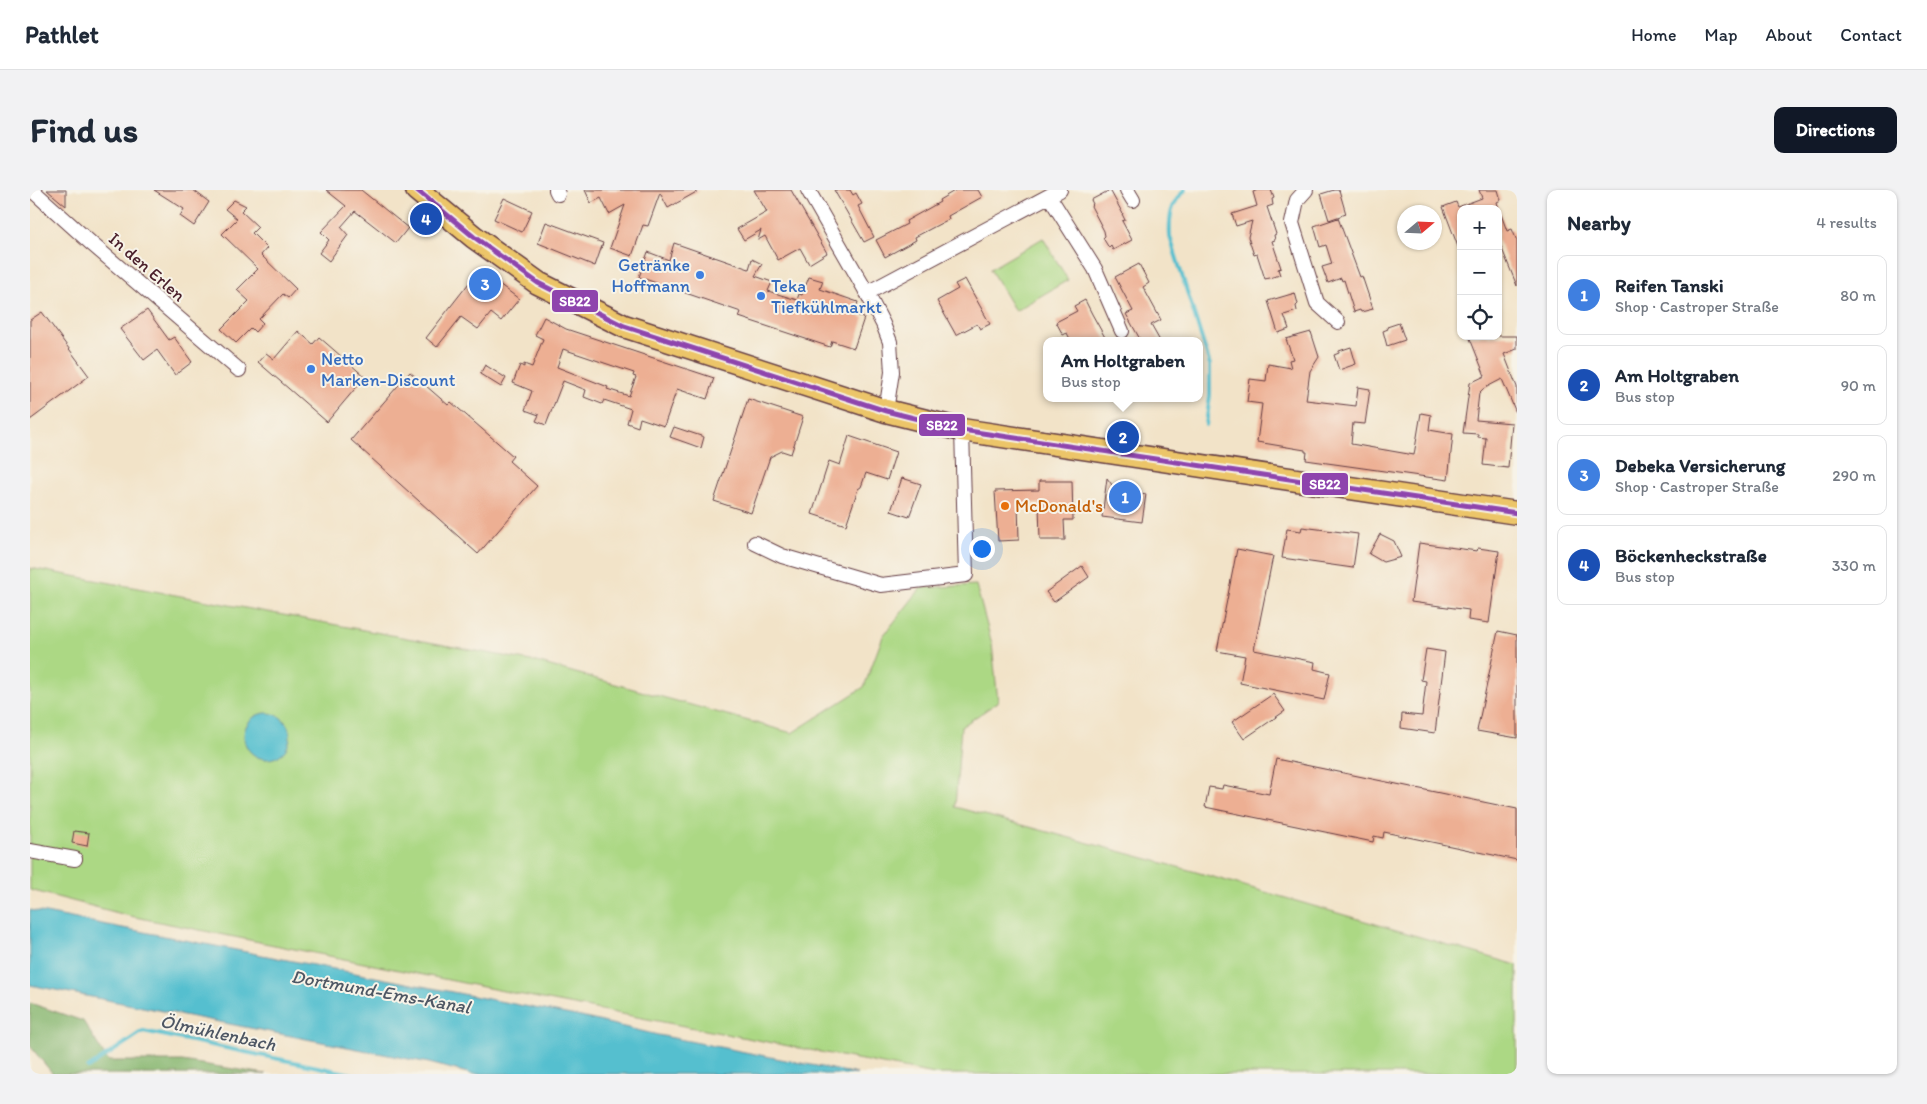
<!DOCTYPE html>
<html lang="en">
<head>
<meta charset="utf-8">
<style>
  :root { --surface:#fff; --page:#f2f2f3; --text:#1f2937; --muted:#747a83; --line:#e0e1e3; --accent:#111827 }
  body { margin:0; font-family:Itim,sans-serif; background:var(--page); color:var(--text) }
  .controls { position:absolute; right:15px; top:15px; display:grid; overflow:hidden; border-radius:10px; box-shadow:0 1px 4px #0004 }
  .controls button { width:45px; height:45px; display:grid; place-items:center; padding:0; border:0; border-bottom:1px solid var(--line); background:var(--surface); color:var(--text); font:25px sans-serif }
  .compass { position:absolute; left:1367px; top:15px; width:45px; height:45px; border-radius:50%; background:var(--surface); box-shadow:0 1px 4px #0004; rotate:71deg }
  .you { position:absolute; left:951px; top:358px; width:18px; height:18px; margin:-12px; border:4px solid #fff; border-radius:50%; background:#1a73e8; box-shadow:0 0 0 8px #1a73e833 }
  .badge { display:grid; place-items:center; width:32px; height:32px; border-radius:50%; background:var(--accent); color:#fff; font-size:16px; font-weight:700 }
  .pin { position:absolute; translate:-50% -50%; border:2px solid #fff; box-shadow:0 1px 5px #0006 }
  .popup { position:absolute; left:1013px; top:147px; width:160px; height:65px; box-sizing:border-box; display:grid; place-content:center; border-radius:10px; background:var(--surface); filter:drop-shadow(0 1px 4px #0005); font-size:16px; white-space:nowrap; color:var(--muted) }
  .popup b { font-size:19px; color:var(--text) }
  .popup::after { content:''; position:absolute; left:50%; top:100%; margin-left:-10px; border:10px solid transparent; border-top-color:var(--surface) }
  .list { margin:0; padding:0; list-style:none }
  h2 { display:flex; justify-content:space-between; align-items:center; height:65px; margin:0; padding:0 20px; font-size:21px }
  h2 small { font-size:16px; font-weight:400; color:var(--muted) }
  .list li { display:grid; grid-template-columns:32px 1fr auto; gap:15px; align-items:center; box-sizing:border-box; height:80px; margin:0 10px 10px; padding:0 10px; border:1px solid var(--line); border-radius:10px }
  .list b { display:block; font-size:19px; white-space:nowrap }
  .list p { margin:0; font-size:16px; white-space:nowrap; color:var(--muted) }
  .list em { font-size:16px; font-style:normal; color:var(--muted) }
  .icon { flex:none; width:28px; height:28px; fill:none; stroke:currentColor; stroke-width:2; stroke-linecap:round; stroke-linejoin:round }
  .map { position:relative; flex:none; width:1487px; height:884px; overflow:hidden; border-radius:10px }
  header { display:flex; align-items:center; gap:30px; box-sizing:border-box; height:70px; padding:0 25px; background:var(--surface); border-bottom:1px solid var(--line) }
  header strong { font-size:24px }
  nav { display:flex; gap:28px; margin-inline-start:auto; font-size:18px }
  .intro { display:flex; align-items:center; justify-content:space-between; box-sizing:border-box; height:120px; padding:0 30px }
  h1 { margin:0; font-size:35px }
  .button { padding:12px 22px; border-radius:10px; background:var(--accent); color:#fff; font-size:18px; font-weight:700 }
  main { display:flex; gap:30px; padding:0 30px }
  aside { flex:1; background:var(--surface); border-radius:10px; box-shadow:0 1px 4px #0004 }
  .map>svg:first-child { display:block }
  .green { fill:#acd884; stroke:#7b7c58 }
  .forest { fill:#89b872; stroke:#6a6c4e }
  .water { fill:#54bfcf; stroke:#4f6f7d }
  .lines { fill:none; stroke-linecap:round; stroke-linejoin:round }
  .stream { stroke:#54bfcf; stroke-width:4 }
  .building { fill:#edaf93; fill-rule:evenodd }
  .minor-casing { stroke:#633c43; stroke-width:16 }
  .primary-casing { stroke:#633c43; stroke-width:25 }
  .minor { stroke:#fff; stroke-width:14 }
  .primary { stroke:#ecc569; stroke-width:22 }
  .bus-1-casing { stroke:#f7f3e8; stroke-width:9 }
  .bus-1 { stroke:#8e44ad; stroke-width:5 }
  .shop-dot { fill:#3f7fe0; stroke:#f7f3e8; stroke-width:2 }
  .food-dot { fill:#e8710a; stroke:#f7f3e8; stroke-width:2 }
  .labels { text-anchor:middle; stroke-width:4; stroke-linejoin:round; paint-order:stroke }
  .shop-label { font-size:18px; fill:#366cbe; stroke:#f7f3e8; text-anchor:start }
  .street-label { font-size:18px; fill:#4a1f2b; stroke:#f7f3e8 }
  .food-label { font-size:18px; fill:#c56008; stroke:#f7f3e8; text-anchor:start }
  .water-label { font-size:19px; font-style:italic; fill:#4e5764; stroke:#f7f3e8 }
  .line-badge { stroke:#f7f3e8; stroke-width:2 }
  .badge-label { font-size:14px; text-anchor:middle; font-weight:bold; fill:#fff }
</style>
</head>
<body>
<header>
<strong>Pathlet</strong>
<nav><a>Home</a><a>Map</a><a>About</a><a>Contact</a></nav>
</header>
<div class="intro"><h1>Find us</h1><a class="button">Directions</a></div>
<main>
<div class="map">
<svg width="1487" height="884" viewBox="0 0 1487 884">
  <rect width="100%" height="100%" fill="#f7f3e8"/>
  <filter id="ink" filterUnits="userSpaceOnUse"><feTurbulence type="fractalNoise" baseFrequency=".02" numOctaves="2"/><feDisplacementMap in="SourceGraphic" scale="10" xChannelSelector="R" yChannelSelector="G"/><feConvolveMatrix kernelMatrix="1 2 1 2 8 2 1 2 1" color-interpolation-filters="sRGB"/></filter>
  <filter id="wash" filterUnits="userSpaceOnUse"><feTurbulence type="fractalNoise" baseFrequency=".0096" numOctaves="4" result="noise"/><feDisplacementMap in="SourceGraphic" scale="20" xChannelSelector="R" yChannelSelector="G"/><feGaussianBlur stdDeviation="1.12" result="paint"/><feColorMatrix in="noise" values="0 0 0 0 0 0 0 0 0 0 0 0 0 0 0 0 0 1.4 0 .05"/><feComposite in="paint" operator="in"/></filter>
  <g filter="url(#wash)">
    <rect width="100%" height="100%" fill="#f2e3c8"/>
    <path class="green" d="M1013 48 1038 90 985 121 960 79Z
      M0 378 506 472 762 543 834 497 853 446 891 398 946 395 962 454 968 512 931 537 925 617 1159 680 1487 775V884H905L513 809 100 726 0 700Z"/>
    <path class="forest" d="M0 813 53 831 78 871H152L236 884H23L0 856Z"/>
    <path class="water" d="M214 546a23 23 0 1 1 46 0a23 23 0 1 1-46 0Z
      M0 720 551 827 628 845 827 884H442L399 873 0 795Z"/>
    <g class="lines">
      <path class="stream" d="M1155 0C1140 14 1139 28 1140 47L1180 175V205L1176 235
        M58 878 113 841 322 884"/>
    </g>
    <g id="blocks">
      <path class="building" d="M17 0H36V16Z
        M124 0H163L179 12 164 36 150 26 154 19Z
        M296 0H331L378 38 366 53 325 21 311 37 318 45 299 71 289 63 299 50 291 42 316 16Z
        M555 0H670L638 18 630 3 618 36 613 35 602 66 580 58 595 15 579 24 571 8 561 13Z
        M724 0H761L797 63 779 74 770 58 748 70 735 46 728 50 731 40 714 50 707 39 737 22Z
        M804 0H820L823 5 826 3 832 14 828 16 844 47 834 52Z
        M926 0H948L952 7 918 26 919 29 885 47 886 50 855 67 846 50 877 34 876 31 910 12 909 10Z
        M1080 0 1093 24H1092L1095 30 1092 31 1102 50 1083 60 1081 56 1079 58 1073 48 1075 46 1074 41 1061 16 1063 14 1061 10Z
        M1228 0H1241L1244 8 1242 9 1243 15 1237 17 1246 44 1244 45 1245 50 1242 51 1251 78 1248 79 1250 85 1235 89 1227 64 1224 65 1218 47 1222 31 1206 36 1202 24 1227 16 1223 2Z
        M1304 0H1309L1316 24 1299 30 1291 4Z
        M1449 0H1468L1471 10 1467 12 1469 19H1431L1430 62 1413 17 1426 12 1428 17 1452 8Z
        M474 8 502 21 492 42 464 29Z
        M204 10 216 16 211 21 228 37 222 43 237 58 231 65 266 99 258 108 253 104 229 129 233 133 225 142 221 138 206 153 191 139 219 111 207 100 228 79 192 44 207 29 195 19Z
        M1469 19 1477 41 1482 39 1487 51V96L1468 49Z
        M1308 28 1330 87 1332 86 1343 119 1331 122 1330 120 1324 122 1314 90 1312 91 1311 88 1298 93 1292 77 1302 74 1296 55 1290 57 1284 36Z
        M516 32 573 53 565 76 508 53Z
        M644 53 719 79 722 69 732 74 725 86 742 92 738 101 767 110 769 104 772 105 779 87 793 91 790 99 828 112 824 124 834 128 824 158 802 151 800 157 709 127 711 122 609 87 618 62 639 70Z
        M1109 74 1119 93 1113 97 1131 130 1121 135 1130 151H1111L1096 124 1103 121 1085 87Z
        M452 81 489 109 471 131 461 123 448 139 431 127 407 157 396 148 446 84 448 86Z
        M935 89 960 134 950 139 947 134 926 145 907 111 928 99 925 94Z
        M1265 103 1268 114 1266 116 1267 121 1254 125 1259 139 1248 143 1238 111Z
        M1055 110 1062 124 1077 151H1041L1037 143 1033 145 1026 132 1047 121 1044 116Z
        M117 120 139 150 144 147 162 172 145 185 127 160 114 170 90 139Z
        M12 122 59 186 0 230V130Z
        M514 127 536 139 684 188 677 209 647 199 634 236 610 228 608 237 597 233 601 219 574 210 572 214 554 207 556 200 533 191 516 235 506 231 509 225 495 220 502 201 483 193 490 175 494 177V174L502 177 513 149 505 145ZM533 159 604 183 603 186 606 187 599 206 577 199 578 197 527 177Z
        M1369 133 1375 150 1357 156 1353 141 1358 139 1357 137Z
        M268 141 283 154 289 147 335 187 297 232 228 172 236 163 244 169Z
        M1281 142 1289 167 1280 181 1276 210 1326 216 1328 197 1340 199 1335 234 1323 233 1321 254 1384 265 1391 223 1401 225 1399 240 1423 244 1418 290 1276 270 1277 262H1275V260L1227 252 1232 214 1217 212 1220 189 1236 191 1238 174 1261 178 1259 170 1263 169 1256 149Z
        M1439 146H1487V159L1474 164 1487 197V225L1472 189 1453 199 1449 203 1446 230 1482 233 1478 278 1453 275 1456 248 1448 247V244L1433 243 1440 193 1455 186Z
        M1321 157 1326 174 1309 180 1304 165 1309 163V161Z
        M455 175 476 188 471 197 450 184Z
        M380 182 418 215 421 212 483 266 479 271 507 296 448 364 321 250Z
        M718 209 773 227 761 264 752 261 740 267 721 323 684 311Z
        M644 237 674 247 671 258 640 247Z
        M819 246 866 262 857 290 836 283 831 297 828 299 816 335 782 324 799 271 810 275Z
        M872 288 891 294 879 327 861 321Z
        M1077 288 1085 299 1116 304 1112 332 1072 327Z
        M1009 291H1042L1043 330H1034L1035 350H1010L1009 313 988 314 989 350 968 351 965 301 1009 300Z
        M1272 337 1328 344 1323 378 1252 368 1257 339 1271 341Z
        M1350 344 1364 351 1371 367 1353 372 1339 364Z
        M1389 353 1447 361 1448 358 1469 361 1459 433 1438 430 1439 420 1381 412Z
        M1207 359 1243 366 1224 460 1285 472 1284 479 1300 483 1294 510 1210 493 1215 466 1187 461Z
        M1052 376 1059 387 1024 412 1016 402Z
        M1468 441 1487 445V548L1447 541Z
        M1396 459 1415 462 1405 543 1371 538 1372 524 1392 526 1396 491 1391 490Z
        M1243 504 1255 521 1214 549 1202 532Z
        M1246 569 1487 619V670L1354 642 1353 648 1344 646 1343 652 1175 617 1179 597 1192 599 1193 595 1239 604Z
        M44 641 59 643 57 656 42 653Z"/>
    </g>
  </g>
  <g filter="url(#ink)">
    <use href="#blocks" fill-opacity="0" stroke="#633c43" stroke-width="1"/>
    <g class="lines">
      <defs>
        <path id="minor" d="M2 0 62 54 209 180
          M526 0 528 4
          M778 0 837 103 853 134 860 152 862 182 856 221
          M1097 0 1103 10
          M1276 0 1267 10 1262 33 1287 113 1308 132
          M1019 6 1065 79 1092 141
          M837 103 1030 0
          M725 353 752 366 851 395 936 385 932 240
          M0 661 45 669"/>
        <path id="primary" d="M387 0 444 47 508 93 594 136 856 221 932 240 1487 323"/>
      </defs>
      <use href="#minor" class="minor-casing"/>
      <use href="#primary" class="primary-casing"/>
      <use href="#minor" class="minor"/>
      <use href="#primary" class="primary"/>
      <defs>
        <path id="bus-1" d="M387 0 444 47 508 93 594 136 856 221 932 240 1487 323"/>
      </defs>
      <use href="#bus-1" class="bus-1-casing"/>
      <use href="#bus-1" class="bus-1"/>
    </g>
  </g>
  <g class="shop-dot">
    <circle cx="670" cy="85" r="5"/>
    <circle cx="731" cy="106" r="5"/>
    <circle cx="281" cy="179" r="5"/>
  </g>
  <circle class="food-dot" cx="975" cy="316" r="5"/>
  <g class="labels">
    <g class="shop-label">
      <text x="660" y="81" text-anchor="end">Getränke<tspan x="660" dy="21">Hoffmann</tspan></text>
      <text x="741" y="102">Teka<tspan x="741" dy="21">Tiefkühlmarkt</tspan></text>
      <text x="291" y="175">Netto<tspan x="291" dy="21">Marken-Discount</tspan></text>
    </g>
    <g class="street-label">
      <text transform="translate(117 77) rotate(41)" y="6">In den Erlen</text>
    </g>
    <g class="food-label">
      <text x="985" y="322">McDonald's</text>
    </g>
    <g class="water-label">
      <text transform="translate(351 801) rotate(10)" y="7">Dortmund-Ems-Kanal</text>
      <text transform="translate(188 842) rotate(12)" y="7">Ölmühlenbach</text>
    </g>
  </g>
  <g class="line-badge">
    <rect x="521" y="99" width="48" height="24" rx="5" fill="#8e44ad"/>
    <rect x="888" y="223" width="48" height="24" rx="5" fill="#8e44ad"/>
    <rect x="1271" y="282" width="48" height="24" rx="5" fill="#8e44ad"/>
  </g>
  <g class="badge-label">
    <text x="545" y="116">SB22</text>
    <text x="912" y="240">SB22</text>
    <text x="1295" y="299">SB22</text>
  </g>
</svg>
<div class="controls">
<button>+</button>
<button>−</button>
<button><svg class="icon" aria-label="locate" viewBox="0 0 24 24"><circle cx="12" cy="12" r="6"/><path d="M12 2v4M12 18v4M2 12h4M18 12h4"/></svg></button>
</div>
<svg class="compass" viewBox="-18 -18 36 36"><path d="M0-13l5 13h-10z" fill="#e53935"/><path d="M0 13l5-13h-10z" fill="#747a83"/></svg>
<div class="you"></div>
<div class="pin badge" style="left:1095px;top:307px;background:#3f7fe0">1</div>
<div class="pin badge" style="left:1093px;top:247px;background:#1a4fb4">2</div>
<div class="popup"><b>Am Holtgraben</b>Bus stop</div>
<div class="pin badge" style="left:455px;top:94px;background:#3f7fe0">3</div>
<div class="pin badge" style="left:396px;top:29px;background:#1a4fb4">4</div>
</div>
<aside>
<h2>Nearby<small>4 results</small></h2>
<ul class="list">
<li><span class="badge" style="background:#3f7fe0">1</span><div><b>Reifen Tanski</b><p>Shop · Castroper Straße</p></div><em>80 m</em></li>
<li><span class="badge" style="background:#1a4fb4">2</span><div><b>Am Holtgraben</b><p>Bus stop</p></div><em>90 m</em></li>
<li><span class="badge" style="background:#3f7fe0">3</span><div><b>Debeka Versicherung</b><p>Shop · Castroper Straße</p></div><em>290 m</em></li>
<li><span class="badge" style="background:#1a4fb4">4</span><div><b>Böckenheckstraße</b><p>Bus stop</p></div><em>330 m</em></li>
</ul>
</aside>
</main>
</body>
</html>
